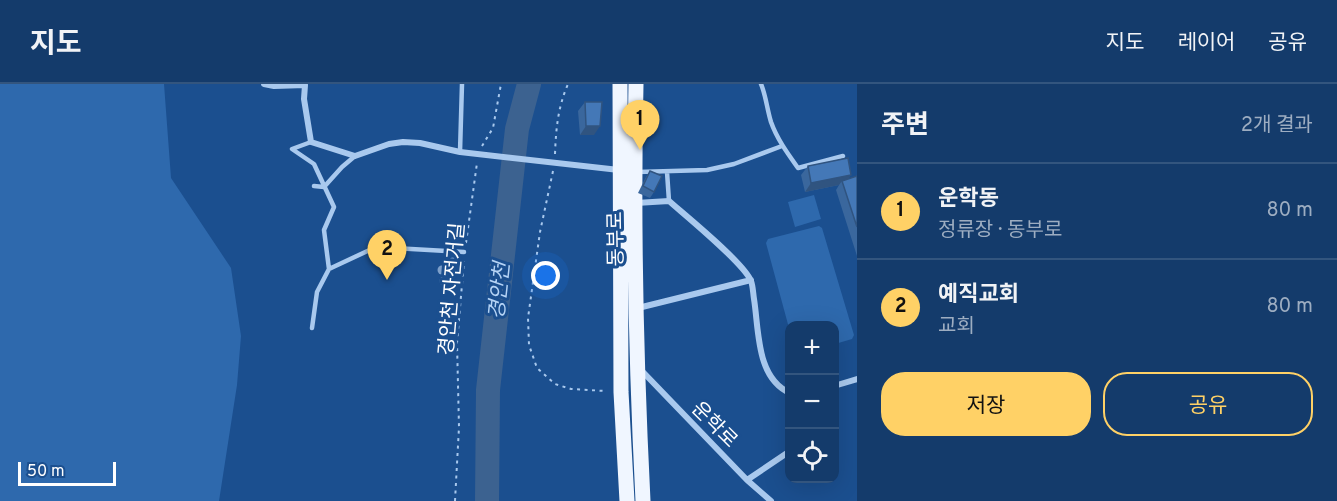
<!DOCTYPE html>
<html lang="ko">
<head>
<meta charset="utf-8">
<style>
  :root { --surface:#143b6b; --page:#214673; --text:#f1f3f6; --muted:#9dadc1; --line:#33557e; --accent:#ffd166 }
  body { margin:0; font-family:Overpass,"Noto Sans KR",sans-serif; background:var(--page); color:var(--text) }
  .controls { position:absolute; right:18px; bottom:18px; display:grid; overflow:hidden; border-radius:12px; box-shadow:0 6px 24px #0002 }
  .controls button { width:54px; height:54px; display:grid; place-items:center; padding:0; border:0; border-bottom:2px solid var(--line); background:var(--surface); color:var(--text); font:30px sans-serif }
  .scale { position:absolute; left:18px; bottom:15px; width:98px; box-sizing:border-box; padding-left:6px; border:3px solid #fff; border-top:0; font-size:16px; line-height:21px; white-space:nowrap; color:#fff; -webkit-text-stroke:4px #1b4f8f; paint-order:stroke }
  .you { position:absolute; left:546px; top:192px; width:21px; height:21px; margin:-15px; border:4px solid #fff; border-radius:50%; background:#1a73e8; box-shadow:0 0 0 9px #1a73e833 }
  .badge { display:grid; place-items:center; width:39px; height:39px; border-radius:50%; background:var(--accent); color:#111; font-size:20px; font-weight:700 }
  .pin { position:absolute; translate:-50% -50px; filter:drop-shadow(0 2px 3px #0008) }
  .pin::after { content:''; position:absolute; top:32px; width:21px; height:18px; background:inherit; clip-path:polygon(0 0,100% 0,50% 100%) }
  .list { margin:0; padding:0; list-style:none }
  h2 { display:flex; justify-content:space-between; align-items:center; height:78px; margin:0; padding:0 24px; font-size:26px }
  h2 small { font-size:20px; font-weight:400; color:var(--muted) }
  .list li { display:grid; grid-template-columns:39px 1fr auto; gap:18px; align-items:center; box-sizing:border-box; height:96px; padding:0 24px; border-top:2px solid var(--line) }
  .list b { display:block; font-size:22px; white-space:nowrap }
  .list p { margin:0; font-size:20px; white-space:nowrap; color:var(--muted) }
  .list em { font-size:20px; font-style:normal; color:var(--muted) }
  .actions { display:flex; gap:12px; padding:18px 24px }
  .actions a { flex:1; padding:14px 0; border:2px solid var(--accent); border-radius:24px; text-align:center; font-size:21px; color:var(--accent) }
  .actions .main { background:var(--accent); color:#111 }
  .icon { flex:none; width:33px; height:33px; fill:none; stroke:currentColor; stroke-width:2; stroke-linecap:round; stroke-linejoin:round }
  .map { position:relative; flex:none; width:857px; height:417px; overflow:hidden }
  header { display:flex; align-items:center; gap:36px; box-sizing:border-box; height:84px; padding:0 30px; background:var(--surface); border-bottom:2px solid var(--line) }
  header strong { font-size:28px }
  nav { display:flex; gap:33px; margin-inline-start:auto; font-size:21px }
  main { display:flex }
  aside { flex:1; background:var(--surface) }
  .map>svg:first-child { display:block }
  .green { fill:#2e69ad }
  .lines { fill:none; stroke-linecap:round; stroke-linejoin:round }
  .river { stroke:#3c6290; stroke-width:24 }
  .path { stroke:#a9c9ee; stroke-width:2; stroke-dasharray:3 4.5; stroke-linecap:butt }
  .service { stroke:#a9c9ee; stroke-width:4.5 }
  .minor { stroke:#a9c9ee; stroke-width:6 }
  .primary { stroke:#f0f6ff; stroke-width:15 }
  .tree { fill:#7ea0ca }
  .wall { fill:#3a679d }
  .shaded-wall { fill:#305480 }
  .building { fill:#4478b7; stroke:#305480; stroke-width:1.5 }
  .labels { text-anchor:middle; stroke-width:6; stroke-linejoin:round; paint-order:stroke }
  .street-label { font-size:20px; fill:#fff; stroke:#1b4f8f }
  .water-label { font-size:21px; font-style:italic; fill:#b5d3f5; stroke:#1b4f8f }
</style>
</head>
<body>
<header>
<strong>지도</strong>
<nav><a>지도</a><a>레이어</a><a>공유</a></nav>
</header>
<main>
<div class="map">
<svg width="857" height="417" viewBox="0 0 857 417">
  <rect width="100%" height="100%" fill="#1b4f8f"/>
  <path class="green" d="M0 0H164L171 94 231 184 241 252 237 301 219 417H0Z
    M814 111 821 135 795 143 788 118Z
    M819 142 822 144 854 251 852 255 835 260 834 242H790L789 244 766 159 768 155Z"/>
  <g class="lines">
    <path class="river" d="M487 417 488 306 517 45 529 0"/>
    <path class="path" d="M482 62 493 44 501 0
      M555 70C556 44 558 23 568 0
      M553 87 540 148 528 234 529 261 537 284 555 300 571 305 606 307
      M466 159 477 79
      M455 417 459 343 457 259 464 177"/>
    <path class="service" d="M761 0C766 12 767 25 771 38 777 55 788 70 798 84L843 72
      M311 58 292 65 314 80 334 123 324 146 329 185 317 208 312 244
      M460 68 462 0
      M637 88 707 86 734 80 782 62
      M667 88 669 117
      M314 102 324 103 342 83 355 72
      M329 185 376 163 464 168"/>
    <path class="minor" d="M264 0 274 2 305 1 304 15 311 58 355 72 389 60 403 58 420 59 460 68 619 86
      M636 119 669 117C686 132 744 179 751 197 753 202 753 209 754 215 759 246 756 294 790 309
      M638 224 751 196
      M641 286 747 396 771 417
      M834 302 857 295
      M747 396 790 367"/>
    <path class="primary" d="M620 0 621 308 627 417
      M636 0C633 139 636 278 643 417"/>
  </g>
  <g class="tree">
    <circle cx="453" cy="178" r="4.5"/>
    <circle cx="442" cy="186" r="4.5"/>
    <circle cx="444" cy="197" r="4.5"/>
  </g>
  <path class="wall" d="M585 18 594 51H580L578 27Z
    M808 82 849 95 857 92V172L836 106 839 101 805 108 801 91Z
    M650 87 654 108 650 114 638 109 646 93Z"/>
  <path class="shaded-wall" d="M586 42H600L594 51H580Z
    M851 91 845 100 842 97 839 101 805 108 811 99Z"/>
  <path class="building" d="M585 18H602L600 42H586Z
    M848 74 851 91 811 99 808 82Z
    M650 87 662 92 654 108 643 102Z
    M857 92V143L842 97Z"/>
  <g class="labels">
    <g class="street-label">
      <text transform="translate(615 155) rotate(-91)" y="7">동부로</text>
      <text transform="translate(451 205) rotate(-85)" y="7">경안천 자전거길</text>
      <text transform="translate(715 340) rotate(45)" y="7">운학로</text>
    </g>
    <g class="water-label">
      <text transform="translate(499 207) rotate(-84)" y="7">경안천</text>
    </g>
  </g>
</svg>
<div class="controls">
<button>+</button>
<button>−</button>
<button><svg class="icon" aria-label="locate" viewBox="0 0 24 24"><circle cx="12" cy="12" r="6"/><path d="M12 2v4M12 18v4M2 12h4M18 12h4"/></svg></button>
</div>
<div class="scale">50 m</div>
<div class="you"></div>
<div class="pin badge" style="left:640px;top:66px">1</div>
<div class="pin badge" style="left:387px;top:196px">2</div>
</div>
<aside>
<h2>주변<small>2개 결과</small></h2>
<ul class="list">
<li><span class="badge">1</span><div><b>운학동</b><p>정류장 · 동부로</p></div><em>80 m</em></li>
<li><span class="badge">2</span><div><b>예직교회</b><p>교회</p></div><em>80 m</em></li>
</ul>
<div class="actions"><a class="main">저장</a><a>공유</a></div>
</aside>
</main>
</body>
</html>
